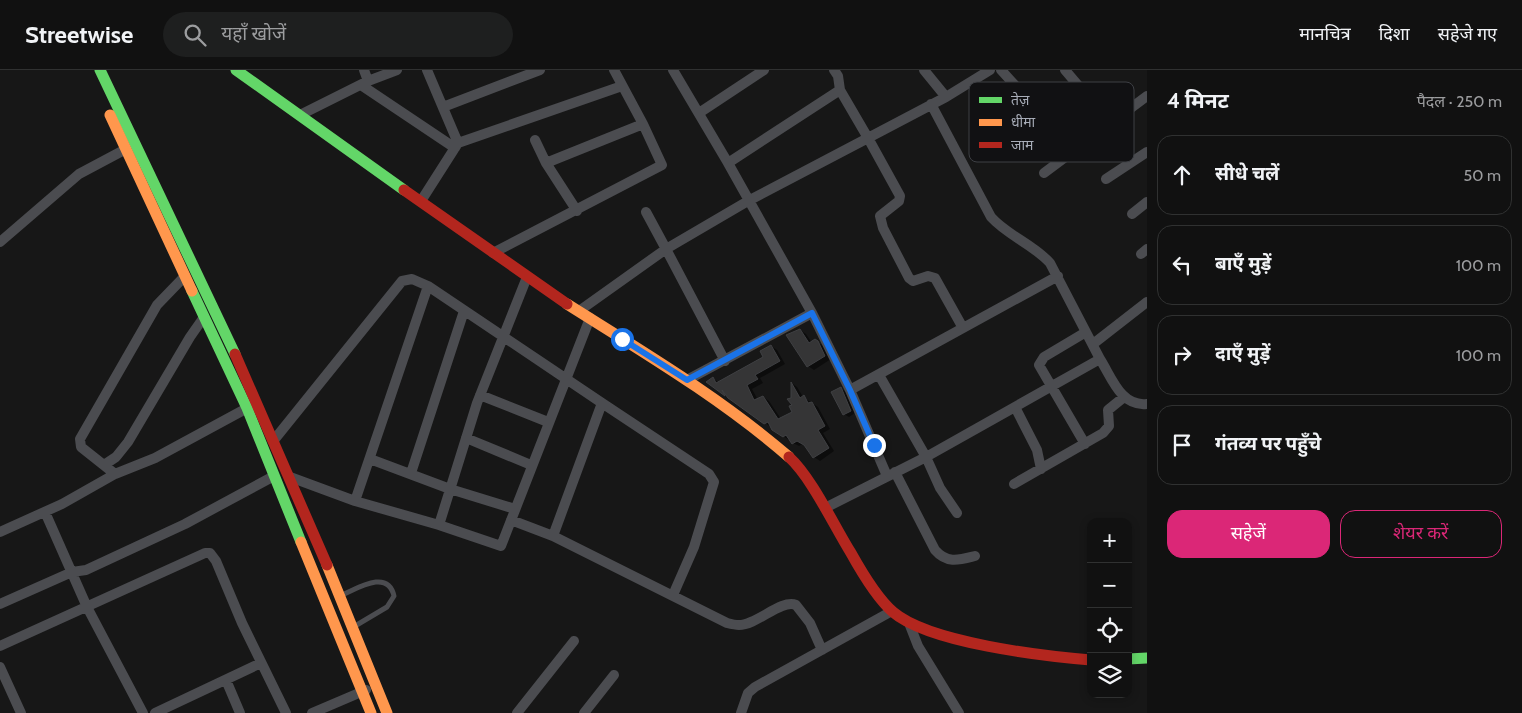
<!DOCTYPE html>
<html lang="hi">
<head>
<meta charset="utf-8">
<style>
  :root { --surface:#111; --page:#1e1f1f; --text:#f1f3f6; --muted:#9c9d9f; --line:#303131; --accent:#db2777 }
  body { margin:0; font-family:Cabin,"Noto Sans Devanagari",sans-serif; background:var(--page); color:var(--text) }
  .controls { position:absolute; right:15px; bottom:15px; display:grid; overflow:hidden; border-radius:10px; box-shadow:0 2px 8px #0003 }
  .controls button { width:45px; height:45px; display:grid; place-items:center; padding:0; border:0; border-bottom:1px solid var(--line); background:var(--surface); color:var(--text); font:25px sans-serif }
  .stop { position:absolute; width:15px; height:15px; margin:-11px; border:4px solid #1a73e8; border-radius:50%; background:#fff }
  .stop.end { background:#1a73e8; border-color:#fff; box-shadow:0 1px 5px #0008 }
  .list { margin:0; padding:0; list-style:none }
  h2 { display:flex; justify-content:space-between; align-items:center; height:65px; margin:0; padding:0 20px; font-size:21px }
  h2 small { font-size:16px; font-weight:400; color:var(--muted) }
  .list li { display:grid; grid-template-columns:32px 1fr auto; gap:15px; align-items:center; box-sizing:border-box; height:80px; margin:0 10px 10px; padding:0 10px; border:1px solid var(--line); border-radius:15px }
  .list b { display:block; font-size:19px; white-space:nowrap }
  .list em { font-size:16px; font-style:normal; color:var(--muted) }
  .actions { display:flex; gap:10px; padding:15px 20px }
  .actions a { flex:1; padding:11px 0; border:1px solid var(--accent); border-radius:15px; text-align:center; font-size:18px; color:var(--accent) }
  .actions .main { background:var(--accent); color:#fff }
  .icon { flex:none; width:28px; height:28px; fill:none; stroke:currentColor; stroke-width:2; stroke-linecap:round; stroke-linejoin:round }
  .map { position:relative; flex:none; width:1147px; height:643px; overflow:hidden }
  header { display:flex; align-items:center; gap:30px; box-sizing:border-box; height:70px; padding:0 25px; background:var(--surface); border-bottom:1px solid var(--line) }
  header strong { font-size:24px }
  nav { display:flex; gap:28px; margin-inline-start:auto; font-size:18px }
  .search { width:350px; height:45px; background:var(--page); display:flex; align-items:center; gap:12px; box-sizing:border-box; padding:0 18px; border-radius:28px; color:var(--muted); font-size:19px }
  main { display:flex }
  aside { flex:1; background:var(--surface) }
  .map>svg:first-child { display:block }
  .shadow { fill:#0007 }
  .building { fill:#353536; stroke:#3f4043 }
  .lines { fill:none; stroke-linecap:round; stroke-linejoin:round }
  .lane { stroke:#4b4c50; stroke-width:5 }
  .street { stroke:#4b4c50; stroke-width:10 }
  .fast { stroke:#63d668; stroke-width:11 }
  .slow { stroke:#ff974d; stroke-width:11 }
  .jam { stroke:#b3261e; stroke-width:11 }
  .route { stroke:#1a73e8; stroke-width:6 }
  .key { fill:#111113; stroke:#3e4045; stroke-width:1 }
  .key-label { font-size:14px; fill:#a8adb8 }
</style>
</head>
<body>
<header>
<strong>Streetwise</strong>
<div class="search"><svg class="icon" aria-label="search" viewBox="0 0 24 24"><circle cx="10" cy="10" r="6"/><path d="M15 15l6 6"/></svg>यहाँ खोजें</div>
<nav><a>मानचित्र</a><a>दिशा</a><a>सहेजे गए</a></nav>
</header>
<main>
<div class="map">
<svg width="1147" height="643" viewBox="0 0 1147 643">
  <rect width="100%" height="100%" fill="#171717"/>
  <path class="shadow" d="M800 260 806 264 812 273 815 271 824 276 831 289 814 300 808 296Z
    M771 276 777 280 785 294 760 308 763 313 752 319 758 330 763 327 769 331 781 349 794 342 793 314 797 317 803 327 818 337 830 359 823 363 834 381 820 391 814 387 804 373 799 376 793 373 708 312 713 309 719 312 764 287Z
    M841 319 845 321 855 343 849 347 844 344Z"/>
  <path class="building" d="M800 259 809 273 815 269 818 271 825 286 807 297 786 265Z
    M771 275 780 291 755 305 758 309 747 315 754 330 763 326 778 349 792 342 789 336 792 335 787 329 791 328V312L800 328 804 325 808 333 812 332 825 356 818 360 829 378 813 388 804 375 797 371 792 374 786 365 783 367 772 360 768 352 764 354 728 328 722 320 725 326 706 312 713 307 716 313 763 287 760 281Z
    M841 317 851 341 843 345 831 322Z"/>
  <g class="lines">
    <path class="lane" d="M342 525C358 518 388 499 394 526L387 537 355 556"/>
    <path class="street" d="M673 0 728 93
      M834 0 838 6 840 20 868 68 946 27 924 0
      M1001 0 1075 81
      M1065 0 1111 54
      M368 11 397 0
      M361 15 455 78
      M946 27 990 0
      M443 37 540 0
      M699 43 764 0
      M300 45 368 11 364 0
      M535 70 546 93 577 141
      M458 73 622 16
      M546 93 643 54
      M1044 103 1147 26
      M1106 109 1147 82
      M421 131 458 73 427 0
      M646 142 666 179 748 131 868 68 900 126 899 131 880 146 883 158 909 208 913 211 928 206 935 208 963 258
      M1132 144 1147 132
      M0 172 79 104 126 79
      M493 183 662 95 643 54 614 0
      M1141 184 1147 179
      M579 241 666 179 725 291
      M812 243 850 320 887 406
      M1093 274 1147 232
      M1100 289C1112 308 1121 337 1147 334
      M879 305 926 387 940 418 957 443
      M687 310 812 243 728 93 840 20
      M850 320 1058 206
      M480 325 548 352
      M602 333 709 404 714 412 694 477 673 525
      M1015 337 1037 380 1041 399
      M466 368 531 395
      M274 370 402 211 412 209 428 216 602 333 553 466 511 450
      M1085 374 1039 295 1044 287 1086 262
      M370 389 450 419 515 439
      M104 395 116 387 128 372 190 267 204 247
      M895 402 935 480C947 494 959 490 975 486
      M411 403 464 241
      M115 404 81 377 80 369 157 235 185 206
      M290 407 355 431 439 455 477 333 527 207
      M1014 414 1103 363 1109 356 1108 340 1124 327
      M355 431 428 216
      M825 438 926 387 1100 289 1050 193C1033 174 1008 166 991 147L931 34
      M45 442 87 537 143 643
      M439 455 501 476 590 248
      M0 462 62 434 115 404 155 388 251 336
      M553 466 727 553C731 554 735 555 739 555 757 555 781 529 796 535L810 553 822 580
      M0 534 72 502 86 500 185 454 274 406
      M909 553 918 576 959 643
      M0 576 205 483H210L216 491 242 553 286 643
      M0 597 21 643
      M226 610 240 643
      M155 643 261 593
      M312 643 366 620
      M517 643 574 571
      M584 643 614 605
      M741 643 748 623 755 617 892 541"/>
    <path class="fast" d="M100 0 235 284
      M236 0 404 120
      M192 221 247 338 301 472
      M1128 589 1147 588"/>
    <path class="slow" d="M110 45 192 221
      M567 234C643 282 721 328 789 387
      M301 472 371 643
      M327 495 387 643"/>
    <path class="jam" d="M404 120 567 234
      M235 284 327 495
      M789 387C812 408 834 456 851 483 861 501 878 529 893 542 929 573 1043 586 1091 590"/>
  </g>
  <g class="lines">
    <path class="route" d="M622 269 687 310 812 243 850 320 874 375"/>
  </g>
  <rect x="969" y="12" width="165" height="80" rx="8" class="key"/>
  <rect x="979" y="27" width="23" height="6" fill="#63d668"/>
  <rect x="979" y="49" width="23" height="7" fill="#ff974d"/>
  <rect x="979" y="72" width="23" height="6" fill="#b3261e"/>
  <g class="key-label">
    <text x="1011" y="35">तेज़</text>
    <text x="1011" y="57">धीमा</text>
    <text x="1011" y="80">जाम</text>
  </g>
</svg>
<div class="controls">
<button>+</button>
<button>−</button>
<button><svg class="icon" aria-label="locate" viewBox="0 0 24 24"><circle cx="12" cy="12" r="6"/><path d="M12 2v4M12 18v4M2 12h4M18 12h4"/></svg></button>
<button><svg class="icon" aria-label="layers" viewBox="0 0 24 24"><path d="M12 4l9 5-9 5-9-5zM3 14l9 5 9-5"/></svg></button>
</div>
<div class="stop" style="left:622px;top:269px"></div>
<div class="stop end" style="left:874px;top:375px"></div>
</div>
<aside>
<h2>4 मिनट<small>पैदल · 250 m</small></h2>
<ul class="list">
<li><svg class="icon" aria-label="ahead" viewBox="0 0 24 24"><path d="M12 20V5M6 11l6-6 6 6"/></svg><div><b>सीधे चलें</b></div><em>50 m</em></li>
<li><svg class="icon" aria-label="left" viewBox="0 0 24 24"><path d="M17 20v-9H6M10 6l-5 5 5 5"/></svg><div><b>बाएँ मुड़ें</b></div><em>100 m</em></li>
<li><svg class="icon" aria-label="right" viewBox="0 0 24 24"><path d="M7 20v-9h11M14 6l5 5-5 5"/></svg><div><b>दाएँ मुड़ें</b></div><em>100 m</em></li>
<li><svg class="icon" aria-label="arrive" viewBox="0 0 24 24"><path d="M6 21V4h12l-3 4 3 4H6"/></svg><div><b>गंतव्य पर पहुँचे</b></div></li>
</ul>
<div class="actions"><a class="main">सहेजें</a><a>शेयर करें</a></div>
</aside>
</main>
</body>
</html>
